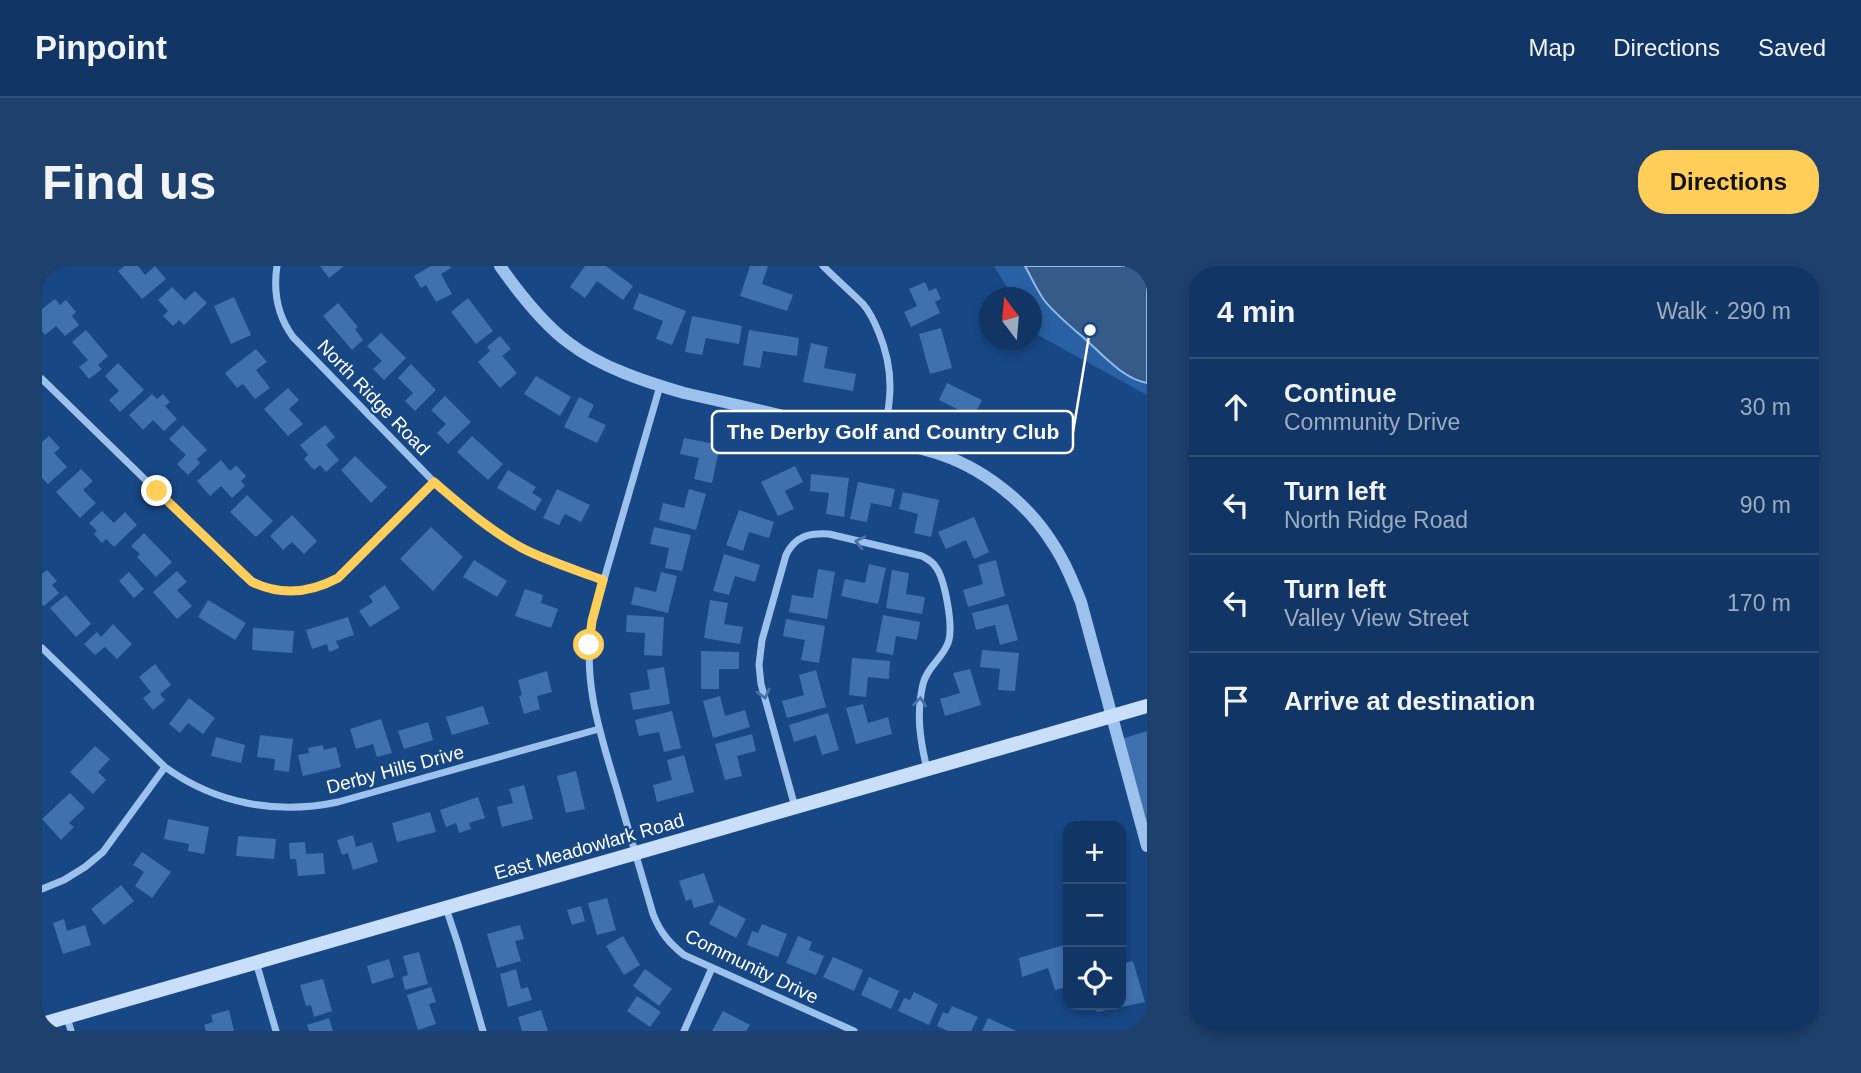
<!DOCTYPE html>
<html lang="en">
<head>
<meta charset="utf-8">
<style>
  :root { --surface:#113564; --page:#1e406d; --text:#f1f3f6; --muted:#9cabbf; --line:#305078; --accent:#ffce58 }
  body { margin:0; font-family:Helvetica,sans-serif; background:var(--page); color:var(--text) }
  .controls { position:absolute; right:21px; bottom:21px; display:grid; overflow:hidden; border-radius:14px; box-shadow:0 4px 10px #0003 }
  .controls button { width:63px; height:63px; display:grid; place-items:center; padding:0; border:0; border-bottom:2px solid var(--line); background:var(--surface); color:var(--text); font:35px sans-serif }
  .compass { position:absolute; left:937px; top:21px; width:63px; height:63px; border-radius:50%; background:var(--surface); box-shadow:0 4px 10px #0003; rotate:344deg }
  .stop { position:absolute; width:21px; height:21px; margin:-16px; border:5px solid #ffce58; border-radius:50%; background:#fff }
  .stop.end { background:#ffce58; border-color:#fff; box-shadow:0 2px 7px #0008 }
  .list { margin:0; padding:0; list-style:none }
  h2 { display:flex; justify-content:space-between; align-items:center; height:91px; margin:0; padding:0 28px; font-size:30px }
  h2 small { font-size:23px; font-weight:400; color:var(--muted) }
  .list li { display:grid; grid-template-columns:46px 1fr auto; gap:21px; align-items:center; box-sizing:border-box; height:98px; padding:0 28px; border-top:2px solid var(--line) }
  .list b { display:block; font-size:26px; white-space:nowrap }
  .list p { margin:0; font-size:23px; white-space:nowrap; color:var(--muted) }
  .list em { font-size:23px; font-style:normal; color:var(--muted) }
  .icon { flex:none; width:38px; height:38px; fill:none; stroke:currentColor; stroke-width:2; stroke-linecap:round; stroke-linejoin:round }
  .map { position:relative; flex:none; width:1105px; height:765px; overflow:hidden; border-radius:28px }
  header { display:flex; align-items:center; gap:42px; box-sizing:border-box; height:98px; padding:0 35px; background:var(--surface); border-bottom:2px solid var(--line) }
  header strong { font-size:33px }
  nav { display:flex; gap:38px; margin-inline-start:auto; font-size:24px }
  .intro { display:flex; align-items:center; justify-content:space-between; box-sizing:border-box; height:168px; padding:0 42px }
  h1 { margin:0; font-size:49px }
  .button { padding:18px 32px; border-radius:28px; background:var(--accent); color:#111; font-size:24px; font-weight:700 }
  main { display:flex; gap:42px; padding:0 42px }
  aside { flex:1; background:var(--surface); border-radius:28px; box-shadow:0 4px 10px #0003 }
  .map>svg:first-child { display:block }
  .green { fill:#2961a4 }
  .water { fill:#375b88; stroke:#8ebcf0; stroke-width:2 }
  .building { fill:#3f71af }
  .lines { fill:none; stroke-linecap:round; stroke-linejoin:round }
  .minor { stroke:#9cc1ed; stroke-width:7 }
  .tertiary { stroke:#9cc1ed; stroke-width:12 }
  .secondary { stroke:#c8def9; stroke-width:14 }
  .oneway { stroke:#4672a9 }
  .route { stroke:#ffce58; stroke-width:9 }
  .labels { text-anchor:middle; stroke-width:5; stroke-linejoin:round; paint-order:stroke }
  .street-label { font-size:19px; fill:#fff; stroke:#174785 }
  .leader { fill:none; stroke:#fff; stroke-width:2.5 }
  .callout-dot { fill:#fff; stroke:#174785; stroke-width:2.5 }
  .callout { fill:#174785; stroke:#fff; stroke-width:2.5 }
  .callout-label { font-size:21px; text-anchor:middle; font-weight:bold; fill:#fff }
</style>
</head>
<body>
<header>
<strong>Pinpoint</strong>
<nav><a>Map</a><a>Directions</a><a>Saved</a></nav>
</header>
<div class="intro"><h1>Find us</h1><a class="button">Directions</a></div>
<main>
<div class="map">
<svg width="1105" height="765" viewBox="0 0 1105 765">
  <rect width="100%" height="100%" fill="#174785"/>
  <path class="green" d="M952 0H1105V129L994 68 990 61 989 32 971 31Z"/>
  <path class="water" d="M983 0H1105V117C1080 112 1061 89 1042 72 1028 60 1014 49 1002 34 995 24 989 11 983 0Z"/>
  <path class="building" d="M83 0H96L103 9 113 0 124 13 100 33 76 5Z
    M278 0H302L287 12Z
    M389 0H408L409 2 399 8 410 28 394 36 384 19 379 22 372 10Z
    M543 0H564L591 20 581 34 555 15 543 32 528 21Z
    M708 0H726L720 18 751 29 745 45 698 30Z
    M883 16 887 25 894 22 899 33 893 36 898 47 869 61 862 46 875 40 867 23Z
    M130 21 143 34 153 25 165 37 142 59 137 54 131 60 121 50 126 45 116 34Z
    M597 27 644 45 630 79 614 73 621 55 591 43Z
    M192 31 209 69 189 78 172 40Z
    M426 32 451 65 434 78 409 46Z
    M13 33 18 39 24 34 34 46 30 50 37 59 23 70 14 60 3 69 0 65V43Z
    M296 37 316 61 313 63 321 74 310 84 281 50Z
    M650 50 700 60 697 78 664 72 660 89 643 86Z
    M899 62 910 102 888 108 877 68Z
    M44 64 66 90 56 99 60 103 47 113 37 101 46 94 30 76Z
    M707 64 757 72 755 90 721 85 718 102 701 99Z
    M339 67 364 92 342 114 331 103 340 95 325 80Z
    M458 70 469 83 460 90 475 107 458 122 436 96 448 85 445 81Z
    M769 77 786 81 782 102 814 108 811 125 761 116Z
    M214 83 225 96 214 104 228 122 213 133 201 118 195 122 183 107Z
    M76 97 102 124 78 146 67 134 77 125 63 110Z
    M369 98 394 124 373 145 363 135 371 127 356 112Z
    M494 110 529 131 518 150 482 128Z
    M905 117 940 134 925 163 911 155 917 144 897 134Z
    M246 122 257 134 247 143 261 158 246 170 222 143Z
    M110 128 115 133 121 128 128 136 123 140 135 153 122 165 111 154 101 164 87 149Z
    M403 130 429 156 406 178 395 167 404 158 389 144Z
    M537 131 552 139 546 151 564 159 555 177 522 161Z
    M141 159 165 184 155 193 158 197 146 209 135 198 144 189 127 173Z
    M283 159 293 171 284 179 297 194 284 206 278 199 272 204 262 193 266 189 258 179Z
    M7 170 18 182 12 187 25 201 6 218 0 212V176Z
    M430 170 461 198 446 214 415 186Z
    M642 172 678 179 670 217 652 213 657 192 638 188Z
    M313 190 345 221 329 237 299 204Z
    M179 194 188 205 194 199 204 210 199 215 203 220 190 232 179 220 168 230 155 215Z
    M753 200 761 216 743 225 752 243 736 250 719 216Z
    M39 203 51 215 41 224 54 237 38 252 14 226Z
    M466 204 494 221 490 227 500 233 493 245 455 222Z
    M769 208 807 212 802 251 784 248 787 227 768 225Z
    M816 216 853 223 849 241 829 237 825 256 808 253Z
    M515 223 548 239 539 256 523 248 517 259 501 252Z
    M647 223 664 228 654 264 617 254 621 237 642 242Z
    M861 226 897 234 889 271 872 267 876 248 857 243Z
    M205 229 231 255 214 271 188 246Z
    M697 244 732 256 727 272 707 266 701 285 684 279Z
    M60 245 72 257 83 246 95 259 72 281 64 273 60 277 52 268 55 265 47 257Z
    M250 249 275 275 262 288 250 276 241 284 228 270Z
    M932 251 947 286 932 293 924 274 904 283 896 266Z
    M389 261 421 291 391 325 358 293Z
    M612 261 649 269 640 305 623 302 627 282 608 278Z
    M102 267 130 296 114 311 95 291 98 288 89 280Z
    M682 288 718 299 713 316 693 310 687 329 671 325Z
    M432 294 465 315 455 331 421 311Z
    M954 294 963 330 926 341 921 324 941 318 936 299Z
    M827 298 844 302 836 338 799 330 803 313 823 317Z
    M776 303 793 306 785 353 747 346 750 329 771 332Z
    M5 304 15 315 10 319 17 327 2 340 0 338V308Z
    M850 304 867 307 864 328 883 331 880 348 844 342Z
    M135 305 145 316 135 324 150 340 135 353 111 326Z
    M87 306 102 323 92 332 77 315Z
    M619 306 635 310 626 347 589 338 593 321 614 326Z
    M343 319 358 342 328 361 317 345 331 336 327 330Z
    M483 323 501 329 499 337 516 343 509 362 473 350Z
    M24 329 49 358 34 371 8 342Z
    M166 334 204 357 193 374 156 351Z
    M668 334 686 337 682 358 701 361 698 378 662 372Z
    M966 338 976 374 958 379 953 359 934 364 930 347Z
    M585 349 622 351 620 390 602 389 603 367 584 366Z
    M841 349 878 356 875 374 854 370 851 389 834 386Z
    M306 351 312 369 294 375 297 382 287 386 285 378 270 383 264 364Z
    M744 353 783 360 777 397 759 394 763 374 741 370Z
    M71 358 90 378 75 393 63 381 53 389 42 378 55 366 59 371Z
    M211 362 252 365 250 387 210 384Z
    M940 384 977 387 973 425 956 424 958 403 938 401Z
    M659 385 697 386V403H677V423H659Z
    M810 392 848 395 847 413 826 411 824 431 807 429Z
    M113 398 129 419 118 428 123 434 111 444 101 432 109 426 97 411Z
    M622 401 628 438 591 444 588 427 608 423 605 404Z
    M928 403 939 439 903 450 898 433 918 427 911 407Z
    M774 404 784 441 745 452 740 435 762 429 757 409Z
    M505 405 510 426 495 430 498 443 482 448 477 430 480 429 476 414Z
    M678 430 683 450 703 444 708 461 671 472 661 435Z
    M147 432 173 452 161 468 146 457 138 467 127 458Z
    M821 438 826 457 846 451 850 468 814 478 804 442Z
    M441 440 447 458 410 469 404 451Z
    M630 445 639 482 622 486 617 466 597 470 593 454Z
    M786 447 797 484 780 489 774 469 752 476 747 459Z
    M339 453 350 487 335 491 331 478 314 483 308 463Z
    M386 456 391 474 362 483 356 465Z
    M1105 465V576L1076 474Z
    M710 468 714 485 695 490 700 510 683 514 673 478Z
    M218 469 251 473 247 506 232 504 233 493 215 491Z
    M174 471 203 479 199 497 169 490Z
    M281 479 282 484 294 481 299 501 261 510 256 489 267 487 266 482Z
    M53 480 68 493 56 506 64 514 51 528 28 506Z
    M642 489 652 526 615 536 611 519 630 514 625 494Z
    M534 505 543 543 524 547 515 510Z
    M482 519 491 553 460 561 455 541 471 537 467 523Z
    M28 527 43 542 27 557 32 561 19 574 0 553Z
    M436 531 443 552 427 557 429 563 417 567 414 557 404 561 398 544Z
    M388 546 394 566 355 576 350 557Z
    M126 553 167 561 162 588 146 585 147 578 122 573Z
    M311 569 314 581 330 576 336 596 311 604 306 587 300 589 295 574Z
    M196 570 234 573 232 593 194 590Z
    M263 576 264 588 281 587 283 608 256 610 254 593H248L247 577Z
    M100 586 129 606 110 632 93 620 102 606 91 599Z
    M662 607 672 636 652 642 649 633 644 635 637 615Z
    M79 619 92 635 62 659 49 643Z
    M565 632 574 664 555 669 546 637Z
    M677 639 704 653 694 672 667 658Z
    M539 640 543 655 530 659 525 644Z
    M22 653 25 665 43 659 49 679 21 688 11 657Z
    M720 658 745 668 736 691 705 679 710 665 716 667Z
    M478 659 482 673 473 675 479 695 455 702 445 668Z
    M581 670 598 699 582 709 564 680Z
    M756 670 770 676 767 684 782 690 774 709 744 697Z
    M1026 678V721L1013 724 1006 702 980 711 977 692Z
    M377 686 386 718 363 724 360 711 366 709 361 690Z
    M791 691 821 704 812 725 781 711Z
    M347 693 352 711 330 718 325 700Z
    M1091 695 1103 736 1055 746 1053 739H1079V698Z
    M474 703 479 723 486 721 490 734 466 741 458 708Z
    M603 703 630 723 617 740 591 720Z
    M827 711 857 725 849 743 819 729Z
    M281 713 290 745 272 751 269 739 264 740 258 719Z
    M389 721 394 736 387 738 394 758 376 764 365 729Z
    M872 726 896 738 887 759 856 745 862 732 868 734Z
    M595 730 619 746 608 761 585 745Z
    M910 740 936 751 929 765H906L895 760 901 746 906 748Z
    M187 744 192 765H164L162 759 171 756 169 749Z
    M499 744 506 765H480L476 751Z
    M681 745 708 759 704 765H670Z
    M287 752 291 765H267L265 759Z
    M946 752 974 765H940Z"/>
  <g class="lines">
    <path class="minor" d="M235 0C231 26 235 49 251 71L392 216 421 241 451 264 481 283 561 314
      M781 0C794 13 808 25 821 38 828 46 833 57 837 67 853 106 849 134 841 175
      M0 113 201 309C231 331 265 329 296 312L392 216
      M618 120 550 355C540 415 558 467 575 524 587 565 599 607 611 648 618 666 627 677 642 689L812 765
      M0 382 123 501C174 538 235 549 296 536L557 463
      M753 541 719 418 717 399 720 374 744 289C753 270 767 267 787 268L880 290C885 293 890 295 893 300 903 312 912 362 906 377 900 393 885 401 881 418 874 448 878 474 885 503
      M0 623 22 614 43 601 61 586 123 501
      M404 642 416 678 441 765
      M214 696 234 765
      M25 751 29 765
      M642 765 670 702"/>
    <path class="tertiary" d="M458 0C477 27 500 57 527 77 558 101 604 116 642 127 701 140 759 154 818 169 842 175 867 179 891 186 939 200 985 236 1011 278 1023 296 1031 316 1039 336L1105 580"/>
    <path class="secondary" d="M0 758 1105 440"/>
  </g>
  <defs><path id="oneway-chevron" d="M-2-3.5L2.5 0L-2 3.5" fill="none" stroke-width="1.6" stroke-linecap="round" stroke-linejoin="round" transform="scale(1.75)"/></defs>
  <g class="oneway">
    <use href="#oneway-chevron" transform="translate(818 276) rotate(-167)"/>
    <use href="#oneway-chevron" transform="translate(722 428) rotate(75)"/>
    <use href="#oneway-chevron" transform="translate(878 436) rotate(-84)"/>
  </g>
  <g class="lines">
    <path class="route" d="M115 225 210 316C239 330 268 327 296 312L392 216C420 240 447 264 480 282 505 295 534 304 561 314L550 355 547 379"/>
  </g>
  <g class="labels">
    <g class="street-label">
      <text transform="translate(332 131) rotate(46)" y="7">North Ridge Road</text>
      <text transform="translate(353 503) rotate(-15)" y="7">Derby Hills Drive</text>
      <text transform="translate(547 580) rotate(-16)" y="7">East Meadowlark Road</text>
      <text transform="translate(710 700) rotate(26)" y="7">Community Drive</text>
    </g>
  </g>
  <path class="leader" d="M1048 64L1031 166"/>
  <circle class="callout-dot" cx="1048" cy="64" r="7"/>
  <rect class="callout" x="670" y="145" width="361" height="42" rx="7"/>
  <g class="callout-label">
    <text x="851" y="173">The Derby Golf and Country Club</text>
  </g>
</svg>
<div class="controls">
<button>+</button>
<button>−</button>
<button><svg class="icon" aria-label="locate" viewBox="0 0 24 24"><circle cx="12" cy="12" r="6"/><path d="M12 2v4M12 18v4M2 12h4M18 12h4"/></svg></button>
</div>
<svg class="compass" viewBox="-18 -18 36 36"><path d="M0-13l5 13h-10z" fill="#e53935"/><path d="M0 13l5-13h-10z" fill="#9cabbf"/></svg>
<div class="stop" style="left:547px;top:379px"></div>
<div class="stop end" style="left:115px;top:225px"></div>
</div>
<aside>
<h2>4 min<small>Walk · 290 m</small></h2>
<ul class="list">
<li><svg class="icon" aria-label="ahead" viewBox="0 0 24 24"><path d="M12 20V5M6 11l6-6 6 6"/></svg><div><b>Continue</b><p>Community Drive</p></div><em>30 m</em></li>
<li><svg class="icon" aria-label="left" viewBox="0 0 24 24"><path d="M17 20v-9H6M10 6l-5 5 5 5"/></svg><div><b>Turn left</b><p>North Ridge Road</p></div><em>90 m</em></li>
<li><svg class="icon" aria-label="left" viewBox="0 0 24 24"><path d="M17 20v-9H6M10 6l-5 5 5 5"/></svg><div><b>Turn left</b><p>Valley View Street</p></div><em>170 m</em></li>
<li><svg class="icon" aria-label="arrive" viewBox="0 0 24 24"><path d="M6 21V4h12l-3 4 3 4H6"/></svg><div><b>Arrive at destination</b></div></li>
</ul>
</aside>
</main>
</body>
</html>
